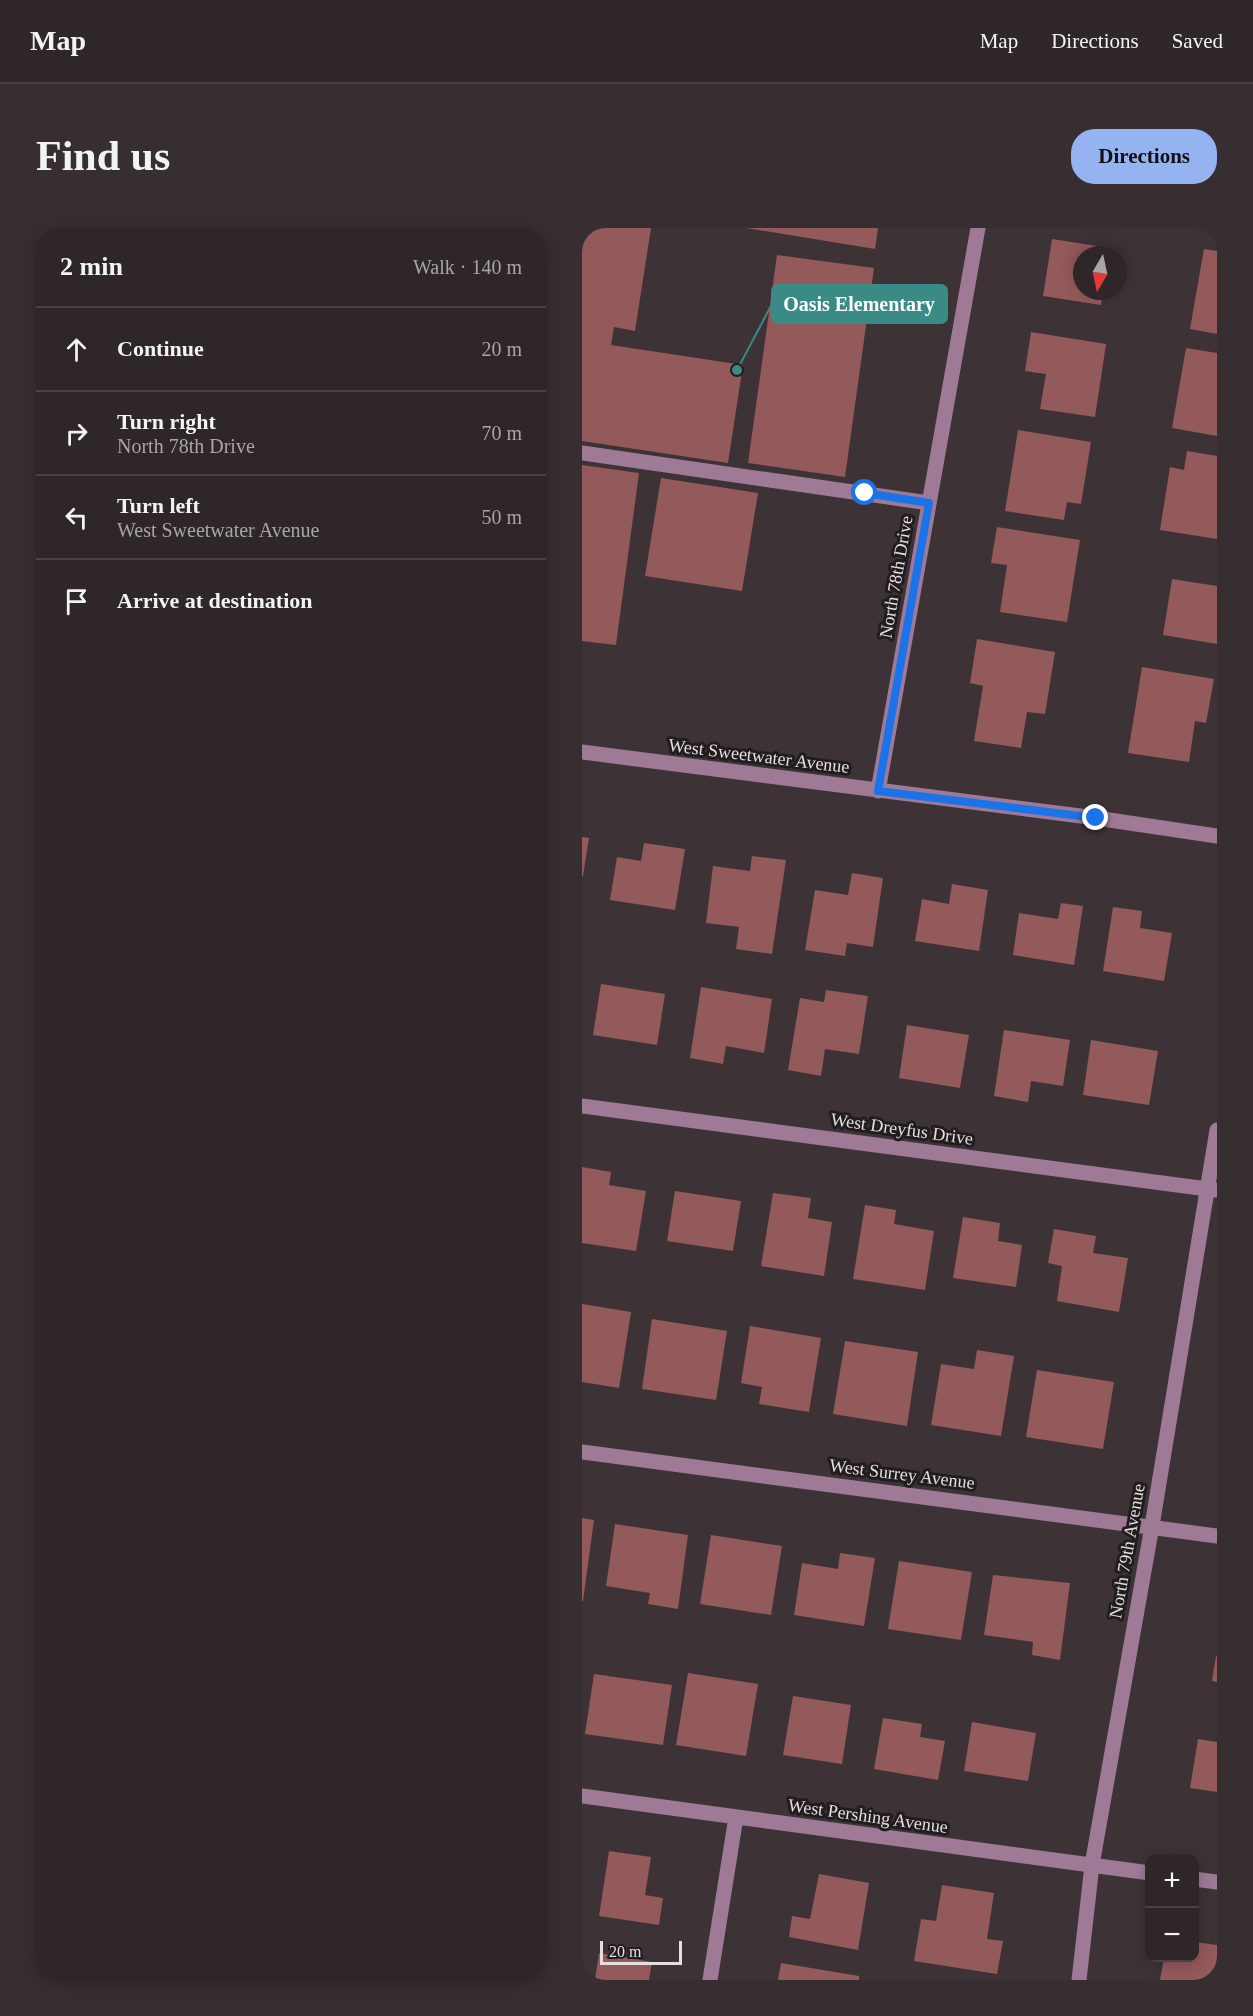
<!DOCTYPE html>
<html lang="en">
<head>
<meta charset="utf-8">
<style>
  :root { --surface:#2e2628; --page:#362e30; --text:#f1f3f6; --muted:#a7a5a8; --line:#494345; --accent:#95b2f1 }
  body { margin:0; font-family:"Times New Roman",serif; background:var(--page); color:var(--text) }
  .controls { position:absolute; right:18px; bottom:18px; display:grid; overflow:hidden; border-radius:12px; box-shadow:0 3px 15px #0003 }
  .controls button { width:54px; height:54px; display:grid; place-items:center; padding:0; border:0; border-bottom:2px solid var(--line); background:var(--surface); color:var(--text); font:30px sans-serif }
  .compass { position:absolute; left:491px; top:18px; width:54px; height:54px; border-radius:50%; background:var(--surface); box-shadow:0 3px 15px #0003; rotate:189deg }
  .scale { position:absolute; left:18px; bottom:15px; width:82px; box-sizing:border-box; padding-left:6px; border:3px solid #e5dee0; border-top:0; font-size:16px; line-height:21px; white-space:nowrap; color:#e5dee0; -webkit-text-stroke:4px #211c1e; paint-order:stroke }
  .stop { position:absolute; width:18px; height:18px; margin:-14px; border:4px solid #1a73e8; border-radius:50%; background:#fff }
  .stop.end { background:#1a73e8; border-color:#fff; box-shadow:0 2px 6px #0008 }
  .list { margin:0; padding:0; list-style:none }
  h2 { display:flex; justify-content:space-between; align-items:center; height:78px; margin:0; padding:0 24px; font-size:26px }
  h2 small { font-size:20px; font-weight:400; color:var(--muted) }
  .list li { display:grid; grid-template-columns:39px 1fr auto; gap:18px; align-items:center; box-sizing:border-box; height:84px; padding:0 24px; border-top:2px solid var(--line) }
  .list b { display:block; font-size:22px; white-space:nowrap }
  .list p { margin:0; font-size:20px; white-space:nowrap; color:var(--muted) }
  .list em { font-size:20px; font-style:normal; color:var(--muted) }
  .icon { flex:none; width:33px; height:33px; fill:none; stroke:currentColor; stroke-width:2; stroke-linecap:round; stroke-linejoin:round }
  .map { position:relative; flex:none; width:635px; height:1752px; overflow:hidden; border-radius:24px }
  header { display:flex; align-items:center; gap:36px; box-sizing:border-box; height:84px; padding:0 30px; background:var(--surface); border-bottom:2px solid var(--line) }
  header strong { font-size:28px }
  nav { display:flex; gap:33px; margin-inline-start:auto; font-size:21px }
  .intro { display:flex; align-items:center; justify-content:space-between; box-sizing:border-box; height:144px; padding:0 36px }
  h1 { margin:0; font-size:42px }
  .button { padding:15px 27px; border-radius:24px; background:var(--accent); color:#111; font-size:21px; font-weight:700 }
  main { display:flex; gap:36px; padding:0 36px }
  aside { flex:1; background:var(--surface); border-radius:24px; box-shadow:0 3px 15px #0003 }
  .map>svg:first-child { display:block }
  .building { fill:#93595b }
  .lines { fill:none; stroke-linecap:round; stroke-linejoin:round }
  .minor { stroke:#9f7a97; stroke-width:15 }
  .route { stroke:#1a73e8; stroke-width:8 }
  .labels { text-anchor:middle; stroke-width:6; stroke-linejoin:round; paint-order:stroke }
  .street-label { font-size:18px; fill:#e5dee0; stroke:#211c1e }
  .leader { fill:none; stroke:#3a8b85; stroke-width:2 }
  .callout-dot { fill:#3a8b85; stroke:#211c1e; stroke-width:2 }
  .callout { fill:#3a8b85; stroke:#3a8b85; stroke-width:2 }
  .callout-label { font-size:20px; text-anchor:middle; font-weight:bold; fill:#fff }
</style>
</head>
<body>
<header>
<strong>Map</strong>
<nav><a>Map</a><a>Directions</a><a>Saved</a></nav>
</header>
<div class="intro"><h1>Find us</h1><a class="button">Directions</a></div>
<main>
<aside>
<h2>2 min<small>Walk · 140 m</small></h2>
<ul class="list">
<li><svg class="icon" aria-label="ahead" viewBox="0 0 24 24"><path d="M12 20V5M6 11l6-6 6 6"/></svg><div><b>Continue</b></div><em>20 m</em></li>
<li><svg class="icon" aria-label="right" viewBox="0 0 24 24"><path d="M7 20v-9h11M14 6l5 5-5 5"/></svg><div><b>Turn right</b><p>North 78th Drive</p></div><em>70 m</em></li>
<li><svg class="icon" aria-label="left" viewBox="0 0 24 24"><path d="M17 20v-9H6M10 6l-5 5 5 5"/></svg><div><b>Turn left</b><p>West Sweetwater Avenue</p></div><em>50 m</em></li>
<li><svg class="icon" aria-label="arrive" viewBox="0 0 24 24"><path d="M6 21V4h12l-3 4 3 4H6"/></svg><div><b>Arrive at destination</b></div></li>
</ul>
</aside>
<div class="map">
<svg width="635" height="1752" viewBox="0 0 635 1752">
  <rect width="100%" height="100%" fill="#3d3336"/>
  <path class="building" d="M0 0H69L53 103 32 99 29 117 161 137 146 235 0 213Z
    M164 0H296L293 21Z
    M470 11 528 20 527 27H500V63H521L519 77 461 68Z
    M622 21 635 23V106L608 101Z
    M195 27 292 40 263 249 166 235Z
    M449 104 524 116 513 189 458 181 464 146 443 143Z
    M604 120 635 125V208L590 200Z
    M436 202 509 214 499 276 485 274 482 292 423 283Z
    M605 223 635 228V311L578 302 588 239 602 242Z
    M0 237 57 245 34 417 0 413Z
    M79 250 176 265 160 363 63 348Z
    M415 299 498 312 485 394 418 384 425 337 409 335Z
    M590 351 635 358V416L581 407Z
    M395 411 473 424 463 486 445 484 439 520 392 513 401 458 388 455Z
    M560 439 632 451 624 495 613 493 607 534 546 525Z
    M0 609 7 610 1 648H0Z
    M62 615 103 621 93 682 28 672 35 629 59 633Z
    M170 628 204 632 190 726 154 721 157 699 124 695 131 638 168 643Z
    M270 645 301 650 291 719 265 715 263 728 223 722 233 662 266 667Z
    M370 656 406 662 397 723 333 713 340 671 367 676Z
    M479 675 501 678 492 737 431 727 437 685 476 691Z
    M531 679 560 683 558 700 590 705 582 753 521 743Z
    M19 756 83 766 75 817 11 807Z
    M119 759 190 771 182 825 144 818 141 836 108 830Z
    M244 762 286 768 277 826 243 821 239 848 206 842 218 770 242 774Z
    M325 797 387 807 378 860 317 850Z
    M422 802 488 812 481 858 449 853 446 874 412 868Z
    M509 812 576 823 567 877 501 867Z
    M0 939 29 944 27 957 64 963 54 1023 0 1015Z
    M93 963 159 973 151 1023 85 1013Z
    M191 965 229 970 226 990 250 994 242 1048 179 1038Z
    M283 977 314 982 312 996 352 1003 343 1062 271 1051Z
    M381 989 418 995 416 1013 440 1017 434 1059 371 1050Z
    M472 1001 514 1008 511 1025 546 1030 537 1084 475 1073 480 1038 466 1035Z
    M0 1076 49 1084 37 1160 0 1154Z
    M70 1091 145 1103 134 1172 60 1161Z
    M168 1098 239 1110 227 1184 177 1176 180 1159 159 1155Z
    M263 1113 336 1124 325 1198 251 1186Z
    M395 1122 432 1128 419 1208 349 1197 359 1136 392 1141Z
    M455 1142 532 1154 521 1221 444 1209Z
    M0 1290 12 1292 1 1373H0Z
    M33 1296 106 1307 96 1381 66 1376 68 1365 24 1358Z
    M129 1307 200 1318 189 1387 118 1376Z
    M258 1325 293 1330 282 1398 212 1387 220 1335 256 1341Z
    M317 1333 390 1344 379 1412 306 1401Z
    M411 1347 488 1355 478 1432 450 1427 451 1414 402 1407Z
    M634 1428H635V1454L630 1453Z
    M106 1445 176 1456 164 1528 94 1517Z
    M12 1446 90 1457 81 1517 3 1506Z
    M211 1468 269 1477 260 1536 201 1527Z
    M301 1490 340 1496 338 1509 363 1513 356 1552 292 1541Z
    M390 1494 454 1505 446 1553 382 1543Z
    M616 1511 635 1514V1564L608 1560Z
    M27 1623 69 1629 63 1667 81 1670 77 1697 17 1688Z
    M237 1646 287 1655 276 1722 207 1709 210 1688 228 1691Z
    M360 1657 412 1665 405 1711 421 1713 415 1746 332 1733 339 1691 354 1693Z
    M612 1714 635 1717V1752H578L582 1730H612Z
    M17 1725 70 1734 67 1752H13Z
    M199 1735 277 1748V1752H196Z"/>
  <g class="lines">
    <path class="minor" d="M0 225 347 275
      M0 524 514 590 635 608
      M296 563 396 0
      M0 878 633 962
      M0 1224 635 1308
      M0 1568 568 1645
      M612 1651 635 1654
      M128 1752 154 1589
      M497 1752 510 1637 570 1298 635 902"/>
  </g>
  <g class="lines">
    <path class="route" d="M283 265 347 275 296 563 514 590"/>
  </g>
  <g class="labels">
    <g class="street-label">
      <text transform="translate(314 349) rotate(-80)" y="6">North 78th Drive</text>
      <text transform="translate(177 528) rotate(7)" y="6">West Sweetwater Avenue</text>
      <text transform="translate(320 901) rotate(8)" y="6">West Dreyfus Drive</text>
      <text transform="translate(320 1246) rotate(7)" y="6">West Surrey Avenue</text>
      <text transform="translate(545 1323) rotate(-80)" y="6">North 79th Avenue</text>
      <text transform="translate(286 1588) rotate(8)" y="6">West Pershing Avenue</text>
    </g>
  </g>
  <path class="leader" d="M155 142L190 76"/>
  <circle class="callout-dot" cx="155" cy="142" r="6"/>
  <rect class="callout" x="190" y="57" width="175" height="38" rx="6"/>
  <g class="callout-label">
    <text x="277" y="83">Oasis Elementary</text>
  </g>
</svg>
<div class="controls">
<button>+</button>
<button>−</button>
</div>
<svg class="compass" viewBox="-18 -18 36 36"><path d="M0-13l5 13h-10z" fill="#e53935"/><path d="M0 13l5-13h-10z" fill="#a7a5a8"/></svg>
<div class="scale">20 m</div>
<div class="stop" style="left:283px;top:265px"></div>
<div class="stop end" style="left:514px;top:590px"></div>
</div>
</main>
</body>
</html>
